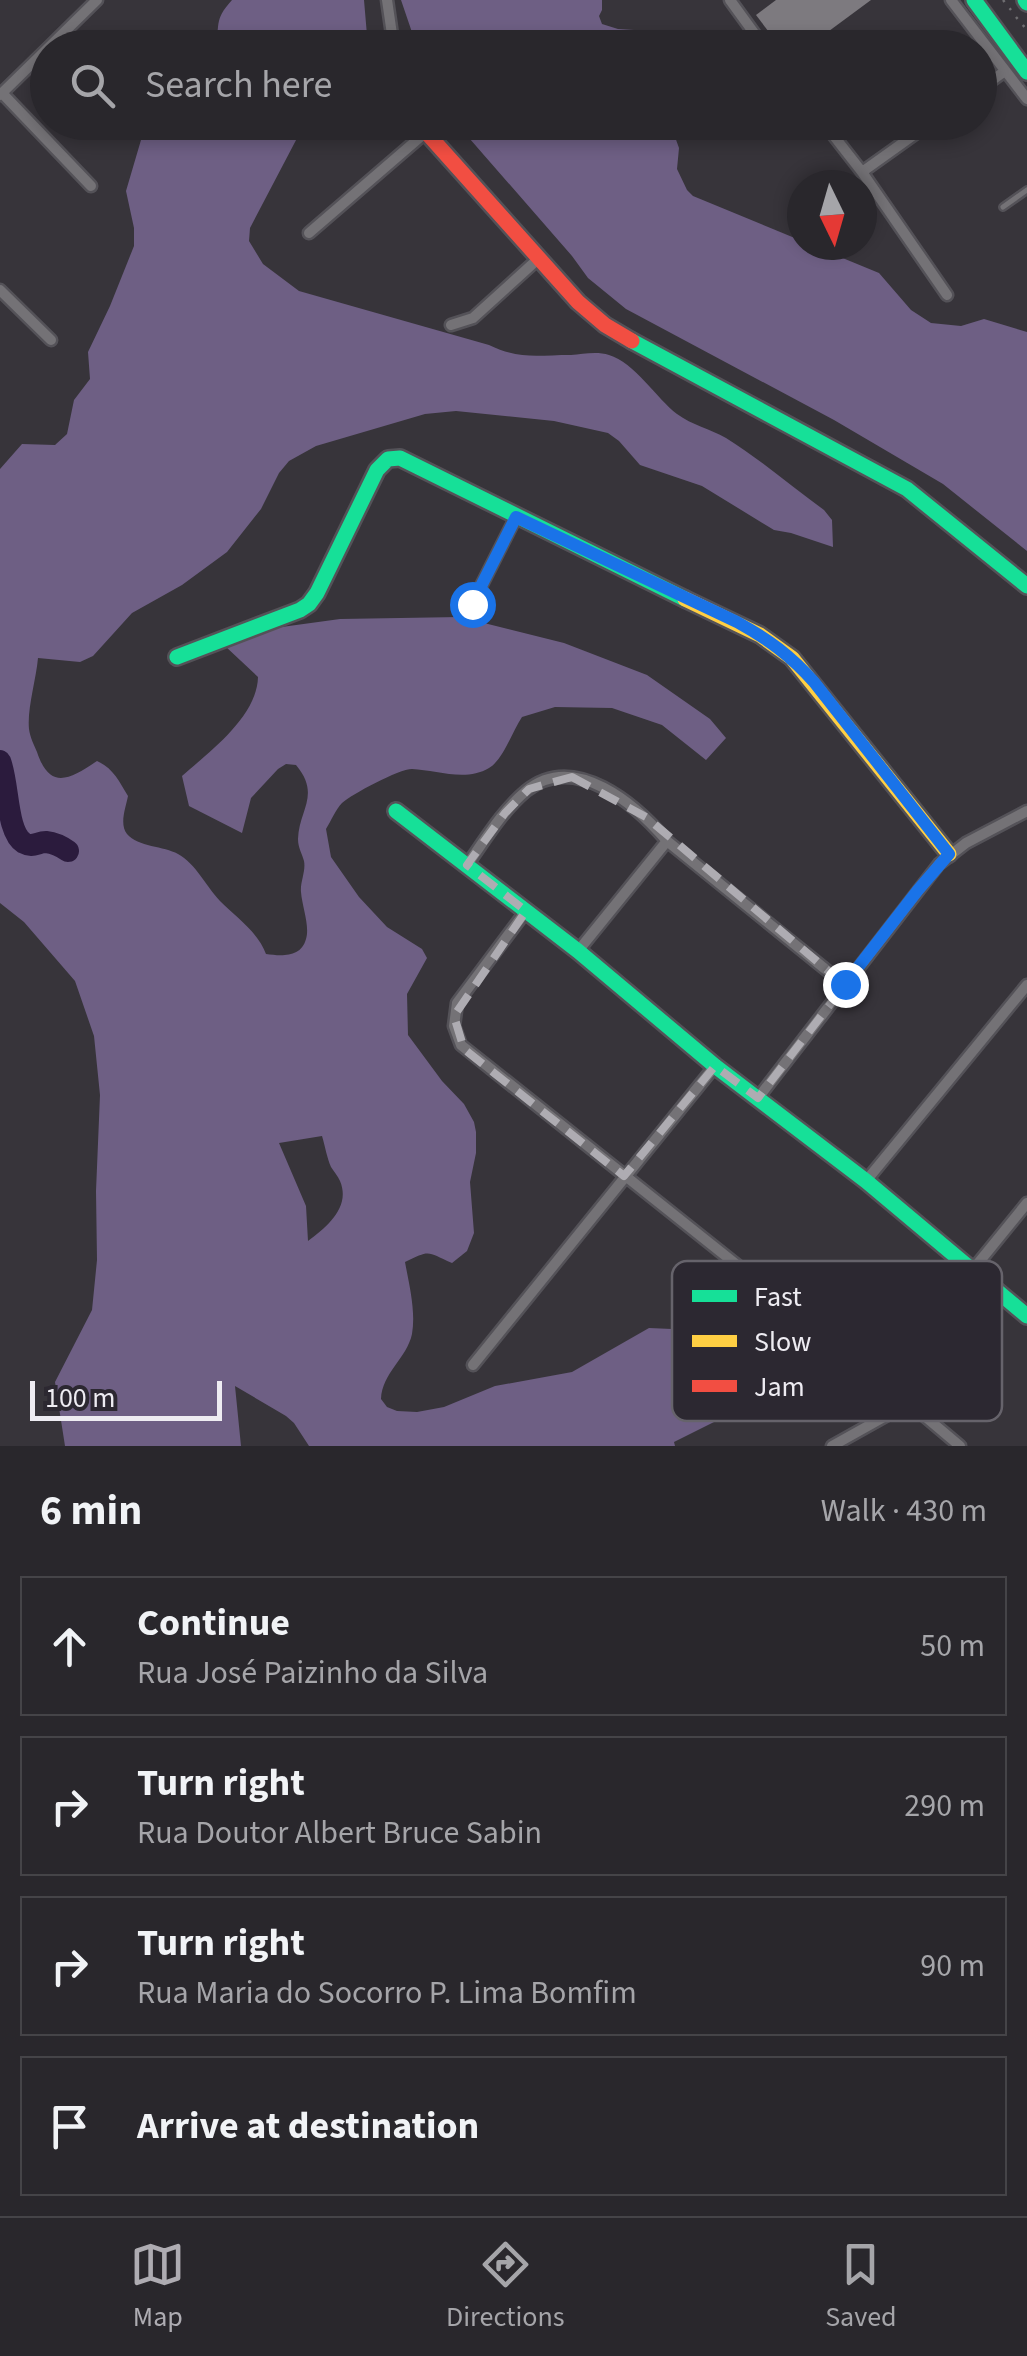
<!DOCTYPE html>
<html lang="en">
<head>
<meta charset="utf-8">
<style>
  :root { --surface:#29272c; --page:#353338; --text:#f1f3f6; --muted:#a5a5a9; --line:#454448; --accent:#aeacb2 }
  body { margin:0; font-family:"Source Sans 3",sans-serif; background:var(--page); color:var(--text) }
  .compass { position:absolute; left:787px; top:170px; width:90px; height:90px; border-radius:50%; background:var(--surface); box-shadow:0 5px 15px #0003; rotate:175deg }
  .scale { position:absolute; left:30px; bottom:25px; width:192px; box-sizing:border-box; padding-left:10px; border:5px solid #eeecf2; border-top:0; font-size:28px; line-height:35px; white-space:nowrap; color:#eeecf2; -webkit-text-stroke:8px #2c2831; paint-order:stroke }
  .stop { position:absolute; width:30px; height:30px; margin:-22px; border:8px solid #1a73e8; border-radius:50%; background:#fff }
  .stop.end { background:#1a73e8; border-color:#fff; box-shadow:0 2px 10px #0008 }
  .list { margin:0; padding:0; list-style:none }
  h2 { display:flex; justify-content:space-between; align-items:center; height:130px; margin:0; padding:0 40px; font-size:42px }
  h2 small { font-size:32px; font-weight:400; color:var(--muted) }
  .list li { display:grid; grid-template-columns:65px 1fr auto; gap:30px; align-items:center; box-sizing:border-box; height:140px; margin:0 20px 20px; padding:0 20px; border:2px solid var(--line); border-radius:0px }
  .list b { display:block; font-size:38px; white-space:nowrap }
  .list p { margin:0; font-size:32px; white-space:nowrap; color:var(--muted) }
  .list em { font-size:32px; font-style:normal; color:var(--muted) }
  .icon { flex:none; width:55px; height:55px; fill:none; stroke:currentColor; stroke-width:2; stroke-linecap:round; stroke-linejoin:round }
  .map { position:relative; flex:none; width:1027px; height:1446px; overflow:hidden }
  .search { position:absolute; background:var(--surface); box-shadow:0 5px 15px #0003; left:30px; right:30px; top:30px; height:110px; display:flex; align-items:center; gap:25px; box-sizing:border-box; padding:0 35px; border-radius:55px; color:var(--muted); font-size:38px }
  .sheet { height:770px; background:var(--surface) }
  nav { display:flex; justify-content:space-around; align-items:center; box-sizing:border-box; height:140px; border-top:2px solid var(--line); background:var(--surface); font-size:28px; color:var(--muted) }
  nav a { display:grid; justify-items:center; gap:5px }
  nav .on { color:var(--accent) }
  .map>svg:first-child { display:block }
  .forest { fill:#6e5f84; fill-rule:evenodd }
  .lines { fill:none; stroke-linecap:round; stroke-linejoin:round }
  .river { stroke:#2b1b3d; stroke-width:22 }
  .building { fill:#7d7a7f }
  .lane-casing { stroke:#545258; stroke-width:10 }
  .street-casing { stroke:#545258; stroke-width:15 }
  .fast-casing { stroke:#545258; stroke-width:20 }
  .slow-casing { stroke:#545258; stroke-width:20 }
  .jam-casing { stroke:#545258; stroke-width:20 }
  .path { stroke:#6f6e71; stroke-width:2.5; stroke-dasharray:2.5 8; stroke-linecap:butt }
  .lane { stroke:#747276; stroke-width:5 }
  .street { stroke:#747276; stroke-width:10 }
  .fast { stroke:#16e098; stroke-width:15 }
  .slow { stroke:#ffcf43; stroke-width:15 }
  .jam { stroke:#f24e42; stroke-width:15 }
  .route { stroke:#1a73e8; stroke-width:12 }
  .marked { fill:none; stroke:#aeacb2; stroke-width:8; stroke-dasharray:20 12; stroke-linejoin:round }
  .key { fill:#2c2831; stroke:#66636b; stroke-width:2.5 }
  .key-label { font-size:28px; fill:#eeecf2 }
</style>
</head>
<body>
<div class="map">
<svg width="1027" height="1446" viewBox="0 0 1027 1446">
  <rect width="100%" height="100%" fill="#37343a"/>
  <path class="forest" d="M232 0H364L368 47H214C222 25 212 22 232 0Z
    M401 0H602V10L599 16 602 24 618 29 650 31 664 47H417Z
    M146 123H305L250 228 249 241 263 264 299 291 489 345C520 360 537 355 571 355 583 354 597 351 609 355 634 362 657 399 677 414 692 425 710 429 726 438 760 459 792 487 824 510L832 520 833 547 791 533 774 530 702 486 640 465 619 441 608 433 554 421 456 411 425 414 316 446 289 461 279 473 261 509 227 552 182 585 132 613 93 656 80 662 38 658C36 680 27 709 29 729 30 737 34 745 37 752 50 791 70 779 97 761 113 768 119 781 128 796 126 807 119 824 127 834 138 847 164 846 178 854 196 864 206 886 220 901 236 917 258 932 266 954 281 956 301 958 306 939 310 926 302 906 301 892 300 882 306 871 304 861 302 853 298 848 298 839 299 809 321 795 296 765L286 764 278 769 251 798 242 833 189 806 182 776C209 752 257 717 258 677L225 646 267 629 340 619 460 617 564 643 647 675 710 719 726 738 706 760 662 725 612 708 555 707 522 717C512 732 503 760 489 768 466 782 436 770 412 769 399 769 352 794 342 803 336 809 331 821 326 829L331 857 359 897 387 927 422 949 427 958 407 994 408 1035 442 1081 464 1104 474 1122 476 1132V1153L470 1182 474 1233 467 1251 452 1263C427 1252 431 1249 405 1262 409 1284 416 1311 412 1334 407 1358 382 1373 381 1399L387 1407 397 1411 417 1412 444 1407 495 1386 572 1372 649 1328 695 1330 756 1342 790 1337 847 1312 845 1321 840 1330 793 1367 766 1383 728 1415 674 1442 675 1446H309L294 1423 286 1416 235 1386 241 1446H65L55 1382 92 1310 97 1260 96 1191 100 1095 94 1036 75 981 24 922 0 903V469L22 444 55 445 67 434 74 400 90 379 88 352 110 306 134 246V228L126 191ZM322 1136C325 1146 327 1158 331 1167 334 1172 338 1176 340 1181 351 1207 327 1227 308 1241L306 1206 279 1143Z
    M456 123H676L674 134 679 148 677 169 687 190 693 196 802 241V245H811L879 273 911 310 931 323 961 326 984 319 1027 332V551L943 484 834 420 626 309 588 278 572 256Z"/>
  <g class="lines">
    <path class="river" d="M0 761C9 784 6 832 24 843 33 848 37 842 46 842 55 843 61 846 68 851"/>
  </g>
  <path class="building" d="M776 0H871L806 48H781L756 15Z"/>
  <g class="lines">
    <defs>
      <path id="lane" d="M1003 207 1027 190"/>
      <path id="street" d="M387 0 394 48
        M730 0 765 48
        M951 0 1027 99
        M48 48 97 0
        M980 89 1005 71
        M2 93 91 186
        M0 95 48 48
        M823 122 862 172 947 295
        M862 172 932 122
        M309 233 425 133
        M0 290 51 340
        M451 325 473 318 538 259
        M472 604 516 517
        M467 865C485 840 502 811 526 791 575 751 636 805 667 841L845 985
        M526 911 457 1003 454 1026 461 1045 786 1304
        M578 951 667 841
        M758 1098 939 864 966 843 1027 811
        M866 1181 1027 985
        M971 1272 1027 1203
        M473 1365 715 1066
        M909 1403 960 1446
        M832 1446 909 1403 929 1381 996 1292"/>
      <path id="fast" d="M974 0 1027 72
        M1025 0 1027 3
        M632 341 907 489 1027 586
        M177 657 300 610 309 604 317 593 377 470 388 459 400 458 685 599
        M396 811 578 951 715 1066 866 1181 1027 1316"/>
      <path id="slow" d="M685 599 760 635 792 658 949 854"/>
      <path id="jam" d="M417 122 578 302 605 325 632 341"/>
    </defs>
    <use href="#lane" class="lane-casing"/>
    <use href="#street" class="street-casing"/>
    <use href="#fast" class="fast-casing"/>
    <use href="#slow" class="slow-casing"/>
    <use href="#jam" class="jam-casing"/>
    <path class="path" d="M1003 0 1011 10
      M1016 17 1027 30"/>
    <use href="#lane" class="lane"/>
    <use href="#street" class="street"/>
    <use href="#fast" class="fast"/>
    <use href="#slow" class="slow"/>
    <use href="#jam" class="jam"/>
  </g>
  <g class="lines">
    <path class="route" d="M472 604 516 517 737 622C768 639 791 656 814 682L949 854 918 890 845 984"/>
  </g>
  <path class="marked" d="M572 777 646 817 845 985 758 1098 715 1066 624 1176 464 1049 454 1016 526 911 467 865 505 813 529 789Z"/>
  <rect x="672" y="1261" width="330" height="160" rx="15" class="key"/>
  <rect x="692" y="1290" width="45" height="12" fill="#16e098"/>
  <rect x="692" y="1335" width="45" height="12" fill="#ffcf43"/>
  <rect x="692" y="1380" width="45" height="12" fill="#f24e42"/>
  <g class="key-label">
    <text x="754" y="1306">Fast</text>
    <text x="754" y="1351">Slow</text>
    <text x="754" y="1396">Jam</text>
  </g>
</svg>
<svg class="compass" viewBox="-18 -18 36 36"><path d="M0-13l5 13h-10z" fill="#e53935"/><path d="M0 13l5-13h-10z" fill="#a5a5a9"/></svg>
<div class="scale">100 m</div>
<div class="stop" style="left:472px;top:604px"></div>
<div class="stop end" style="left:845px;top:984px"></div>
<div class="search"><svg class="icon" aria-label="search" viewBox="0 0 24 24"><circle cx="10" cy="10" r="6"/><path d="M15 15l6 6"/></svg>Search here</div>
</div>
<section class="sheet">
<h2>6 min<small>Walk · 430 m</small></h2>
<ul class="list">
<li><svg class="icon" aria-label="ahead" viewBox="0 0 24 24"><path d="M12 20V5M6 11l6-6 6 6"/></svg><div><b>Continue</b><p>Rua José Paizinho da Silva</p></div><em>50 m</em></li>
<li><svg class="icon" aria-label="right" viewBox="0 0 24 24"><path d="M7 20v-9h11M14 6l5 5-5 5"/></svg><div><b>Turn right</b><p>Rua Doutor Albert Bruce Sabin</p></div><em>290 m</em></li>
<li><svg class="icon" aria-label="right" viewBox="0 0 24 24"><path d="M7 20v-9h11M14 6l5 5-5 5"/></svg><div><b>Turn right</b><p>Rua Maria do Socorro P. Lima Bomfim</p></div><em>90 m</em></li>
<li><svg class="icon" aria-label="arrive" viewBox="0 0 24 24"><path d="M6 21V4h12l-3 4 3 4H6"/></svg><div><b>Arrive at destination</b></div></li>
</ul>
</section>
<nav>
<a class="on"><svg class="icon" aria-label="map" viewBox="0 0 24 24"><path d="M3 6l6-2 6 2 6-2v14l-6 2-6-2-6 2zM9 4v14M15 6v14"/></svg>Map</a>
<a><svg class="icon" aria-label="directions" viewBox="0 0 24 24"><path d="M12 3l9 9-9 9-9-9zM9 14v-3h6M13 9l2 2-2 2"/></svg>Directions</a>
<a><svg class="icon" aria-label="saved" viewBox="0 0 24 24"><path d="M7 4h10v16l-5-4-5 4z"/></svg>Saved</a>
</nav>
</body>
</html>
